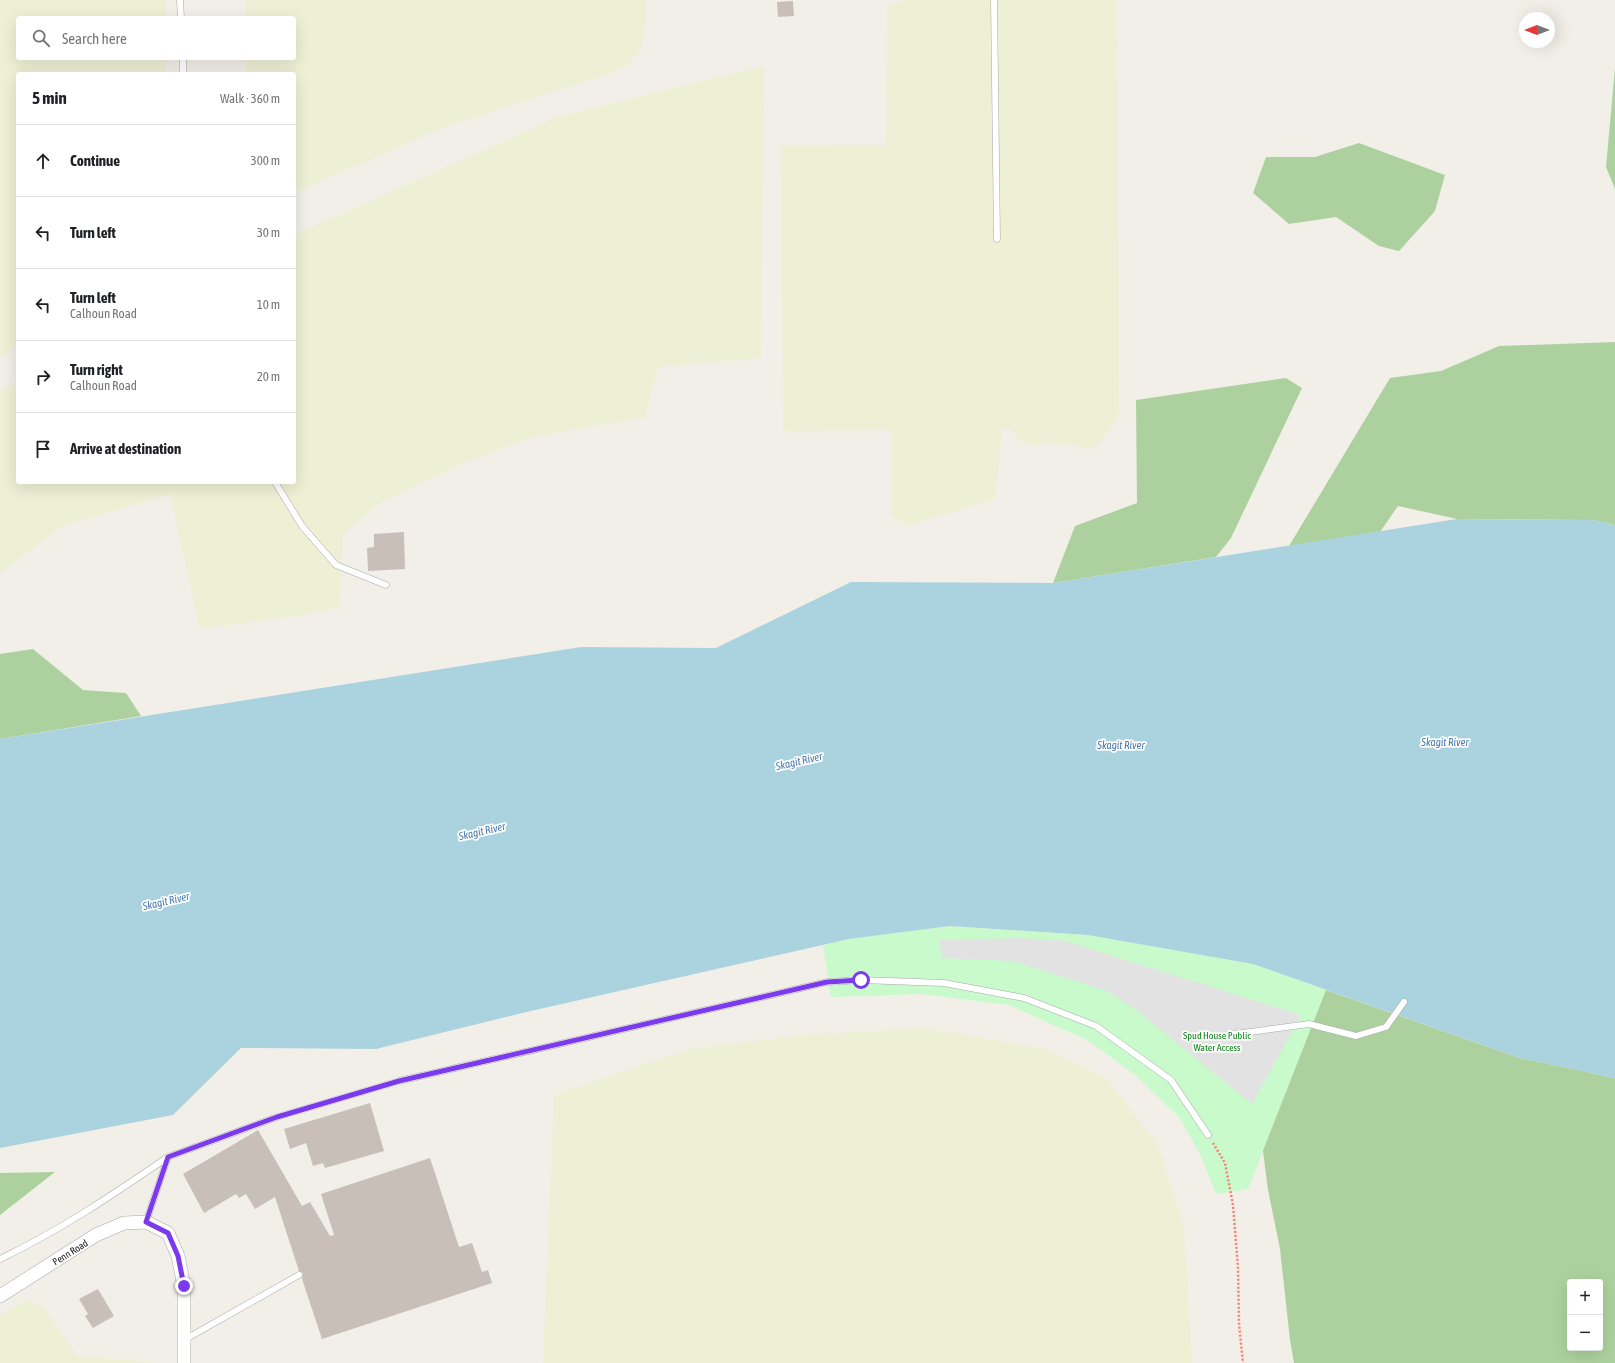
<!DOCTYPE html>
<html lang="en">
<head>
<meta charset="utf-8">
<style>
  :root { --surface:#fff; --page:#f2f2f2; --text:#202124; --muted:#757577; --line:#e0e0e0 }
  body { margin:0; font-family:"Asap Condensed",sans-serif; background:var(--page); color:var(--text) }
  .controls { position:absolute; right:12px; bottom:12px; display:grid; overflow:hidden; border-radius:4px; box-shadow:0 4px 16px #0002 }
  .controls button { width:36px; height:36px; display:grid; place-items:center; padding:0; border:0; border-bottom:1px solid var(--line); background:var(--surface); color:var(--text); font:20px sans-serif }
  .compass { position:absolute; left:1519px; top:12px; width:36px; height:36px; border-radius:50%; background:var(--surface); box-shadow:0 4px 16px #0002; rotate:270deg }
  .stop { position:absolute; width:12px; height:12px; margin:-9px; border:3px solid #7c3aed; border-radius:50%; background:#fff }
  .stop.end { background:#7c3aed; border-color:#fff; box-shadow:0 1px 4px #0008 }
  .list { margin:0; padding:0; list-style:none }
  h2 { display:flex; justify-content:space-between; align-items:center; height:52px; margin:0; padding:0 16px; font-size:17px }
  h2 small { font-size:13px; font-weight:400; color:var(--muted) }
  .list li { display:grid; grid-template-columns:26px 1fr auto; gap:12px; align-items:center; box-sizing:border-box; height:72px; padding:0 16px; border-top:1px solid var(--line) }
  .list b { display:block; font-size:15px; white-space:nowrap }
  .list p { margin:0; font-size:13px; white-space:nowrap; color:var(--muted) }
  .list em { font-size:13px; font-style:normal; color:var(--muted) }
  .icon { flex:none; width:22px; height:22px; fill:none; stroke:currentColor; stroke-width:2; stroke-linecap:round; stroke-linejoin:round }
  .map { position:relative; flex:none; width:1615px; height:1363px; overflow:hidden }
  .search { position:absolute; background:var(--surface); box-shadow:0 4px 16px #0002; left:16px; top:16px; width:280px; height:44px; display:flex; align-items:center; gap:10px; box-sizing:border-box; padding:0 14px; border-radius:4px; color:var(--muted); font-size:15px }
  .panel { position:absolute; background:var(--surface); box-shadow:0 4px 16px #0002; left:16px; top:72px; width:280px; height:412px; border-radius:4px }
  .map>svg:first-child { display:block }
  .farmland { fill:#eef0d5 }
  .forest { fill:#add19e; fill-rule:evenodd }
  .park { fill:#c8facc }
  .parking { fill:#e2e2e2 }
  .water { fill:#aad3df }
  .building { fill:#c7bfb8 }
  .lines { fill:none; stroke-linecap:round; stroke-linejoin:round }
  .service-casing { stroke:#a9a9a9; stroke-width:7 }
  .minor-casing { stroke:#a9a9a9; stroke-width:14 }
  .path { stroke:#fa8072; stroke-width:2.5; stroke-dasharray:2 2; stroke-linecap:butt }
  .service { stroke:#fff; stroke-width:6 }
  .minor { stroke:#fff; stroke-width:13 }
  .route { stroke:#7c3aed; stroke-width:5 }
  .labels { text-anchor:middle; stroke-width:3.5; stroke-linejoin:round; paint-order:stroke }
  .park-label { font-size:10px; fill:#0c8416; stroke:#fff }
  .street-label { font-size:10px; fill:#222; stroke:#fff }
  .water-label { font-size:11px; font-style:italic; fill:#4a7aab; stroke:#fff }
</style>
</head>
<body>
<div class="map">
<svg width="1615" height="1363" viewBox="0 0 1615 1363">
  <rect width="100%" height="100%" fill="#f2efe9"/>
  <path class="farmland" d="M0 0H166V18H18V58H166V74H18V346L0 358Z
    M246 0H646V17L642 46 630 64 611 73 447 126 294 193V74H246V58H294V18H246Z
    M904 0H1117L1119 417 1098 445 1087 449 1062 443 1033 445 1020 441 1011 429H1002L996 498 907 526 891 515V430L783 431 781 146 886 145 887 7Z
    M764 66 761 358 658 367 645 417 533 437 474 459 379 503 343 534 340 607 297 616 200 629 170 494 62 526 0 573V392L18 381V482H294V235L558 117Z
    M926 1028 1046 1049 1106 1078 1158 1145 1184 1226 1192 1363H543L554 1095 694 1048 815 1034Z
    M26 1300 44 1308 77 1356 163 1363H0V1315Z"/>
  <path class="forest" d="M1615 68V189L1606 167Z
    M1359 143 1445 175 1435 211 1399 251 1379 246 1336 217 1289 224 1253 193 1266 157H1315Z
    M1615 342V525L1592 520 1457 519 1398 506 1380 532 1289 546 1390 378 1441 371 1499 346Z
    M1286 378 1302 388 1231 538 1216 557 1053 583 1075 526 1137 503 1136 400Z
    M33 649 83 690 126 693 141 716 0 739V654Z
    M1326 990 1520 1058 1615 1078V1363H1294L1290 1340 1280 1249 1268 1190 1260 1128 1301 1015ZM1570 1282H1600V1348H1570Z
    M55 1172 0 1215V1173Z"/>
  <path class="park" d="M950 926 1088 935 1253 964 1326 990 1248 1189 1216 1194 1200 1154 1179 1117 1134 1074 1087 1040 1009 1005 921 994 831 997 823 945 849 939Z"/>
  <path class="parking" d="M1018 938 1062 940 1301 1015 1252 1104 1135 1009 1107 991 1013 961 942 958 939 940Z"/>
  <path class="water" d="M1457 519 1592 520 1615 525V1078L1520 1058 1253 964 1088 935 950 926 849 939 522 1013 376 1049 241 1048 173 1115 0 1148V739L581 647 716 648 851 582 1053 583Z"/>
  <path class="building" d="M793 1 794 16 778 17 777 2Z
    M404 532 405 569 368 571 367 548 374 547V534Z
    M370 1103 384 1151 325 1168 323 1163 313 1166 306 1143 290 1149 284 1129Z
    M258 1130 302 1206 310 1202 330 1236 334 1235 321 1194 430 1158 459 1247 472 1243 482 1272 488 1270 492 1283 322 1339 302 1279 303 1273 299 1271 275 1197 255 1209 246 1194 239 1198 236 1194 204 1213 183 1174Z
    M98 1289 114 1316 93 1328 85 1316 88 1314 79 1299Z"/>
  <g class="lines">
    <defs>
      <path id="service" d="M180 0 181 18
        M994 0 997 239
        M183 58V74
        M275 482 302 526 336 565 386 585
        M1221 1036 1309 1024 1356 1036 1386 1027 1404 1002
        M146 1222 168 1157 277 1117 399 1081 827 982 861 980 944 983 1024 998 1096 1026 1171 1080 1208 1135
        M0 1259C59 1231 114 1194 168 1157
        M184 1340 299 1275"/>
      <path id="minor" d="M0 1296 96 1235 124 1223 146 1222 168 1233 178 1256 184 1286V1363"/>
    </defs>
    <use href="#service" class="service-casing"/>
    <use href="#minor" class="minor-casing"/>
    <path class="path" d="M1213 1143 1225 1163 1233 1205 1238 1268 1239 1324 1243 1363"/>
    <use href="#service" class="service"/>
    <use href="#minor" class="minor"/>
  </g>
  <g class="lines">
    <path class="route" d="M184 1286 178 1256 168 1233 146 1222 168 1157 277 1117 399 1081 827 982 861 980"/>
  </g>
  <g class="labels">
    <g class="park-label">
      <text x="1217" y="1039">Spud House Public<tspan x="1217" dy="12">Water Access</tspan></text>
    </g>
    <g class="street-label">
      <text transform="translate(70 1252) rotate(-32)" y="4">Penn Road</text>
    </g>
    <g class="water-label">
      <text x="1445" y="746">Skagit River</text>
      <text x="1121" y="749">Skagit River</text>
      <text transform="translate(799 761) rotate(-13)" y="4">Skagit River</text>
      <text transform="translate(482 831) rotate(-13)" y="4">Skagit River</text>
      <text transform="translate(166 901) rotate(-13)" y="4">Skagit River</text>
    </g>
  </g>
</svg>
<div class="controls">
<button>+</button>
<button>−</button>
</div>
<svg class="compass" viewBox="-18 -18 36 36"><path d="M0-13l5 13h-10z" fill="#e53935"/><path d="M0 13l5-13h-10z" fill="#757577"/></svg>
<div class="stop" style="left:861px;top:980px"></div>
<div class="stop end" style="left:184px;top:1286px"></div>
<div class="search"><svg class="icon" aria-label="search" viewBox="0 0 24 24"><circle cx="10" cy="10" r="6"/><path d="M15 15l6 6"/></svg>Search here</div>
<section class="panel">
<h2>5 min<small>Walk · 360 m</small></h2>
<ul class="list">
<li><svg class="icon" aria-label="ahead" viewBox="0 0 24 24"><path d="M12 20V5M6 11l6-6 6 6"/></svg><div><b>Continue</b></div><em>300 m</em></li>
<li><svg class="icon" aria-label="left" viewBox="0 0 24 24"><path d="M17 20v-9H6M10 6l-5 5 5 5"/></svg><div><b>Turn left</b></div><em>30 m</em></li>
<li><svg class="icon" aria-label="left" viewBox="0 0 24 24"><path d="M17 20v-9H6M10 6l-5 5 5 5"/></svg><div><b>Turn left</b><p>Calhoun Road</p></div><em>10 m</em></li>
<li><svg class="icon" aria-label="right" viewBox="0 0 24 24"><path d="M7 20v-9h11M14 6l5 5-5 5"/></svg><div><b>Turn right</b><p>Calhoun Road</p></div><em>20 m</em></li>
<li><svg class="icon" aria-label="arrive" viewBox="0 0 24 24"><path d="M6 21V4h12l-3 4 3 4H6"/></svg><div><b>Arrive at destination</b></div></li>
</ul>
</section>
</div>
</body>
</html>
